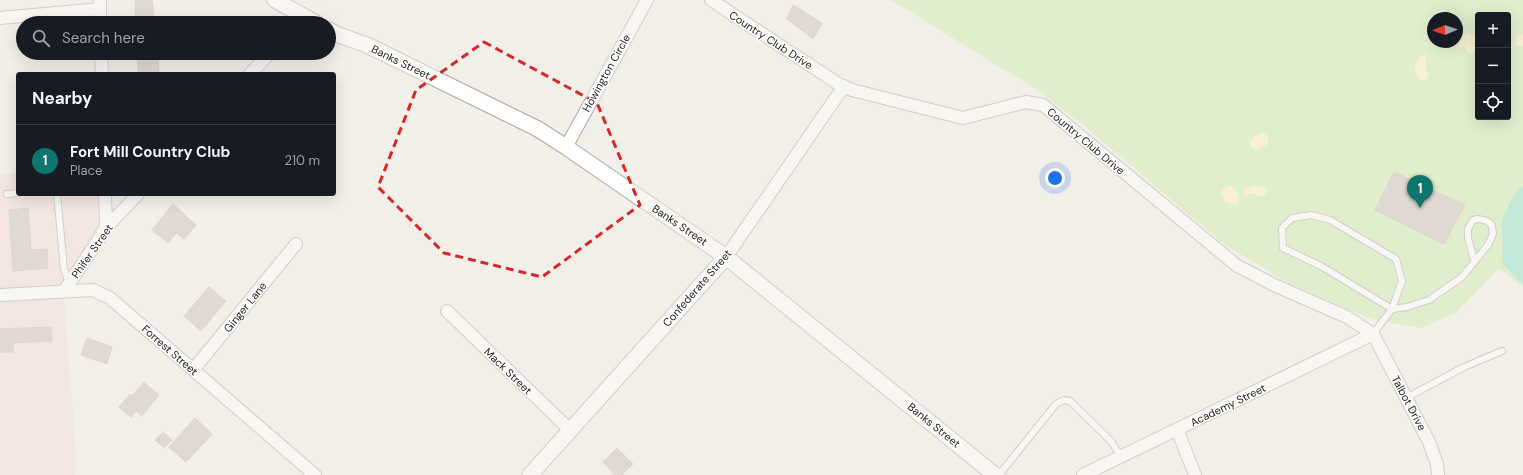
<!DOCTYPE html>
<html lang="en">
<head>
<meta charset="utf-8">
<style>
  :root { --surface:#171b24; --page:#20242c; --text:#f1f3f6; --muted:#9ea1a6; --line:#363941; --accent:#0f766e }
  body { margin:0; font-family:"DM Sans",sans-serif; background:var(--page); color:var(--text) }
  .controls { position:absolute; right:12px; top:12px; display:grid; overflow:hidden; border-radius:4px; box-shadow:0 4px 16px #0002 }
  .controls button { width:36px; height:36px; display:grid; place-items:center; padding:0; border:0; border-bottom:1px solid var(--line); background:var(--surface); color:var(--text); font:20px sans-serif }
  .compass { position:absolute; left:1427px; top:12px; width:36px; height:36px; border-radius:50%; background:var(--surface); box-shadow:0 4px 16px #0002; rotate:268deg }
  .you { position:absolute; left:1055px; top:178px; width:14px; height:14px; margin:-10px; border:3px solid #fff; border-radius:50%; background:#1a73e8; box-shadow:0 0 0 6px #1a73e833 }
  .badge { display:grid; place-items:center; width:26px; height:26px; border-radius:50%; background:var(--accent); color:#fff; font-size:13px; font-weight:700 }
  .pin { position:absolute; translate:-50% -33px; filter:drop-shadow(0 1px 2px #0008) }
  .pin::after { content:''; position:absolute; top:21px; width:14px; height:12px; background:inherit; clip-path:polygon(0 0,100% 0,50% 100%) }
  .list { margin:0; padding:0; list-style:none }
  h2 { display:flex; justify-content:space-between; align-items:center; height:52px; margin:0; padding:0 16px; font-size:17px }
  h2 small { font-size:13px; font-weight:400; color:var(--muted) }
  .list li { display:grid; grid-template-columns:26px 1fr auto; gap:12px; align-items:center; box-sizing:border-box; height:72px; padding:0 16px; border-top:1px solid var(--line) }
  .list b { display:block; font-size:15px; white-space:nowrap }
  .list p { margin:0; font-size:13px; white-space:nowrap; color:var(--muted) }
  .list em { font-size:13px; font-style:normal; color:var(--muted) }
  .icon { flex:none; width:22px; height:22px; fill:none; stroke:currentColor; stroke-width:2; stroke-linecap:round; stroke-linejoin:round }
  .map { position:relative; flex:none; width:1523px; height:475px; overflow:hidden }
  .search { position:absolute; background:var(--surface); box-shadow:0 4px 16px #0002; left:16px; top:16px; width:320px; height:44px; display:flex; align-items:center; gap:10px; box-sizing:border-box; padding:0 14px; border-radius:22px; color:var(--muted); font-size:15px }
  .panel { position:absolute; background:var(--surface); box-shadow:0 4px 16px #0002; left:16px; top:72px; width:320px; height:124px; border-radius:4px }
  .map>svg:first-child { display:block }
  .commercial { fill:#f3d9d8 }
  .grass { fill:#ccedae; fill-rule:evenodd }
  .sand { fill:#fff2b9 }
  .pitch { fill:#85e2c0 }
  .building { fill:#c7bfb7; stroke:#c4b6aa }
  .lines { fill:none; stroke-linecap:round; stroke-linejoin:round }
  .service-casing { stroke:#a9a9a9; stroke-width:8 }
  .minor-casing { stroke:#a9a9a9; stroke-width:14 }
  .tertiary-casing { stroke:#a9a9a9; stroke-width:17 }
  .service { stroke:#fff; stroke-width:6 }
  .minor { stroke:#fff; stroke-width:12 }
  .tertiary { stroke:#fff; stroke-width:15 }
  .marked { fill:none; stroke:#d62828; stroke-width:3; stroke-dasharray:8 5; stroke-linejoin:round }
  .labels { text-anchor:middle; stroke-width:3; stroke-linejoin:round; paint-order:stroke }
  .street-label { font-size:11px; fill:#222; stroke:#fff }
</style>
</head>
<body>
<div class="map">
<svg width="1523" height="475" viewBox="0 0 1523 475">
  <rect width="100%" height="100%" fill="#f2efe8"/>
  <path class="commercial" d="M18 173V194H103L104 224 63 287 76 456 75 475H0V174Z"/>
  <path class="grass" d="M891 0H1523V287L1499 268 1456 313 1421 328 1371 319 1288 283 1225 245 1084 126 1034 88ZM1478 15H1508V117H1478ZM1433 18H1457V42H1433Z"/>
  <path class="sand" d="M1523 33V46H1518L1516 45 1515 41Z
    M1467 34H1478V42L1471 55 1468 53 1465 47 1459 46 1458 39Z
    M1422 55 1426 56V69L1429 75 1425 81 1419 79 1414 68 1416 62Z
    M1264 133 1267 135 1268 144 1257 150 1251 147 1249 142C1253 137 1258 134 1264 133Z
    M1231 186C1238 191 1239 194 1239 202L1235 204 1226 203 1220 194 1223 189Z
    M1253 186 1265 187 1266 192 1265 195 1261 197 1253 193 1244 196V190Z"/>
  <path class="pitch" d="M1523 186V285L1503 264 1502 220 1513 196Z"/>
  <path class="building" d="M135 0H152L154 23H136Z
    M793 5 822 23 813 39 787 19Z
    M137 53H147V55L158 54 159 72 138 73Z
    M1394 172 1465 205 1444 244 1375 210Z
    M173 204 196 225 184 239 176 233 168 243 152 230Z
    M28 208 31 250 47 249 48 268 13 271 9 210Z
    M209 287 226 301 201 331 184 316Z
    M51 327 52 341 13 343V352H0V329Z
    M87 338 112 347 107 364 81 355Z
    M144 382 159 395 142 416 136 411 131 417 119 407 130 394 132 396Z
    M195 418 212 434 186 462 169 447Z
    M163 432 172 440 164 448 155 440Z
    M617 448 633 464 622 475H615L603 462Z"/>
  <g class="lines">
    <defs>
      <path id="service" d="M7 194 18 193
        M57 194 64 269 69 283
        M1373 334 1392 309 1402 281 1396 259 1330 220 1311 215 1292 218 1282 228 1283 248 1321 266 1392 309 1407 307 1429 300 1462 277 1488 245 1493 234 1492 226 1490 223 1484 220 1477 219 1473 220 1468 229V238L1474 260
        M1406 398 1464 367 1502 351
        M999 475 1056 404 1064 400 1070 401 1111 441 1121 457"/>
      <path id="minor" d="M100 0V23
        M711 0 840 85 852 90 963 118 1026 102 1043 105 1236 265 1274 285 1347 317 1373 334 1429 442 1437 464 1438 475
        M0 18 100 9
        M101 53 102 74
        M250 74 270 53
        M566 147 647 0
        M104 230 106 225 105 194
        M726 257 844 86
        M64 291 99 239 103 231 138 194
        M0 295 93 290 110 298 315 475
        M447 311 570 430
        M193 370 296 244
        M1177 429 1195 475
        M1083 475 1373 334"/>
      <path id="tertiary" d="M275 0 316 23
        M329 30 336 34 367 45 538 129 566 147 726 257 995 475
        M530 475 726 257"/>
    </defs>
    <use href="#service" class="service-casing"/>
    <use href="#minor" class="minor-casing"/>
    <use href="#tertiary" class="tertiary-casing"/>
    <use href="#service" class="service"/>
    <use href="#minor" class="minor"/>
    <use href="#tertiary" class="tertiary"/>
  </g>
  <path d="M0 0H1523V475H0ZM484 42 597 103 640 205 542 277 444 253 378 187 416 90Z" fill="#f2efe8" fill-opacity=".55" fill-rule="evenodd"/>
  <path class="marked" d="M484 42 597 103 640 205 542 277 444 253 378 187 416 90Z"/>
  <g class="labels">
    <g class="street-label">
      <text transform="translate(771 40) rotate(33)" y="4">Country Club Drive</text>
      <text transform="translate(401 62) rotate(26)" y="4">Banks Street</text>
      <text transform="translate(606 73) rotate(-61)" y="4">Howington Circle</text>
      <text transform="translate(1086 141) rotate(40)" y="4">Country Club Drive</text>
      <text transform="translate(680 225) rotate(34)" y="4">Banks Street</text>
      <text transform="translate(92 251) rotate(-55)" y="4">Phifer Street</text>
      <text transform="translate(697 288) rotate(-49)" y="4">Confederate Street</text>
      <text transform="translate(245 307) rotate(-51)" y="4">Ginger Lane</text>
      <text transform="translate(170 350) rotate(41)" y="4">Forrest Street</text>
      <text transform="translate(508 371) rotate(44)" y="4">Mack Street</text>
      <text transform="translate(1409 403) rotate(62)" y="4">Talbot Drive</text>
      <text transform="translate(1228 405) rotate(-26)" y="4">Academy Street</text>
      <text transform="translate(934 425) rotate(39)" y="4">Banks Street</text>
    </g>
  </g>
</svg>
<div class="controls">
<button>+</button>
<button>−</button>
<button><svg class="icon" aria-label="locate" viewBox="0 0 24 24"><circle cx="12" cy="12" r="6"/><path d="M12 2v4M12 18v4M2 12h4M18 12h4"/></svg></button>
</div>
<svg class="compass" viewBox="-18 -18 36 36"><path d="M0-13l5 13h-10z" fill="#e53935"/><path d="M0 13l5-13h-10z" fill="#9ea1a6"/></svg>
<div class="you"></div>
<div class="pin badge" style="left:1420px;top:208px">1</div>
<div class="search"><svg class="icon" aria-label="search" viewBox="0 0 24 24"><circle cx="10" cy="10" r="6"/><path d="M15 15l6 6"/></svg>Search here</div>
<section class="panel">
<h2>Nearby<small></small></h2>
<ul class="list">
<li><span class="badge">1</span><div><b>Fort Mill Country Club</b><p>Place</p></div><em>210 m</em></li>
</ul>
</section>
</div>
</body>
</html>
